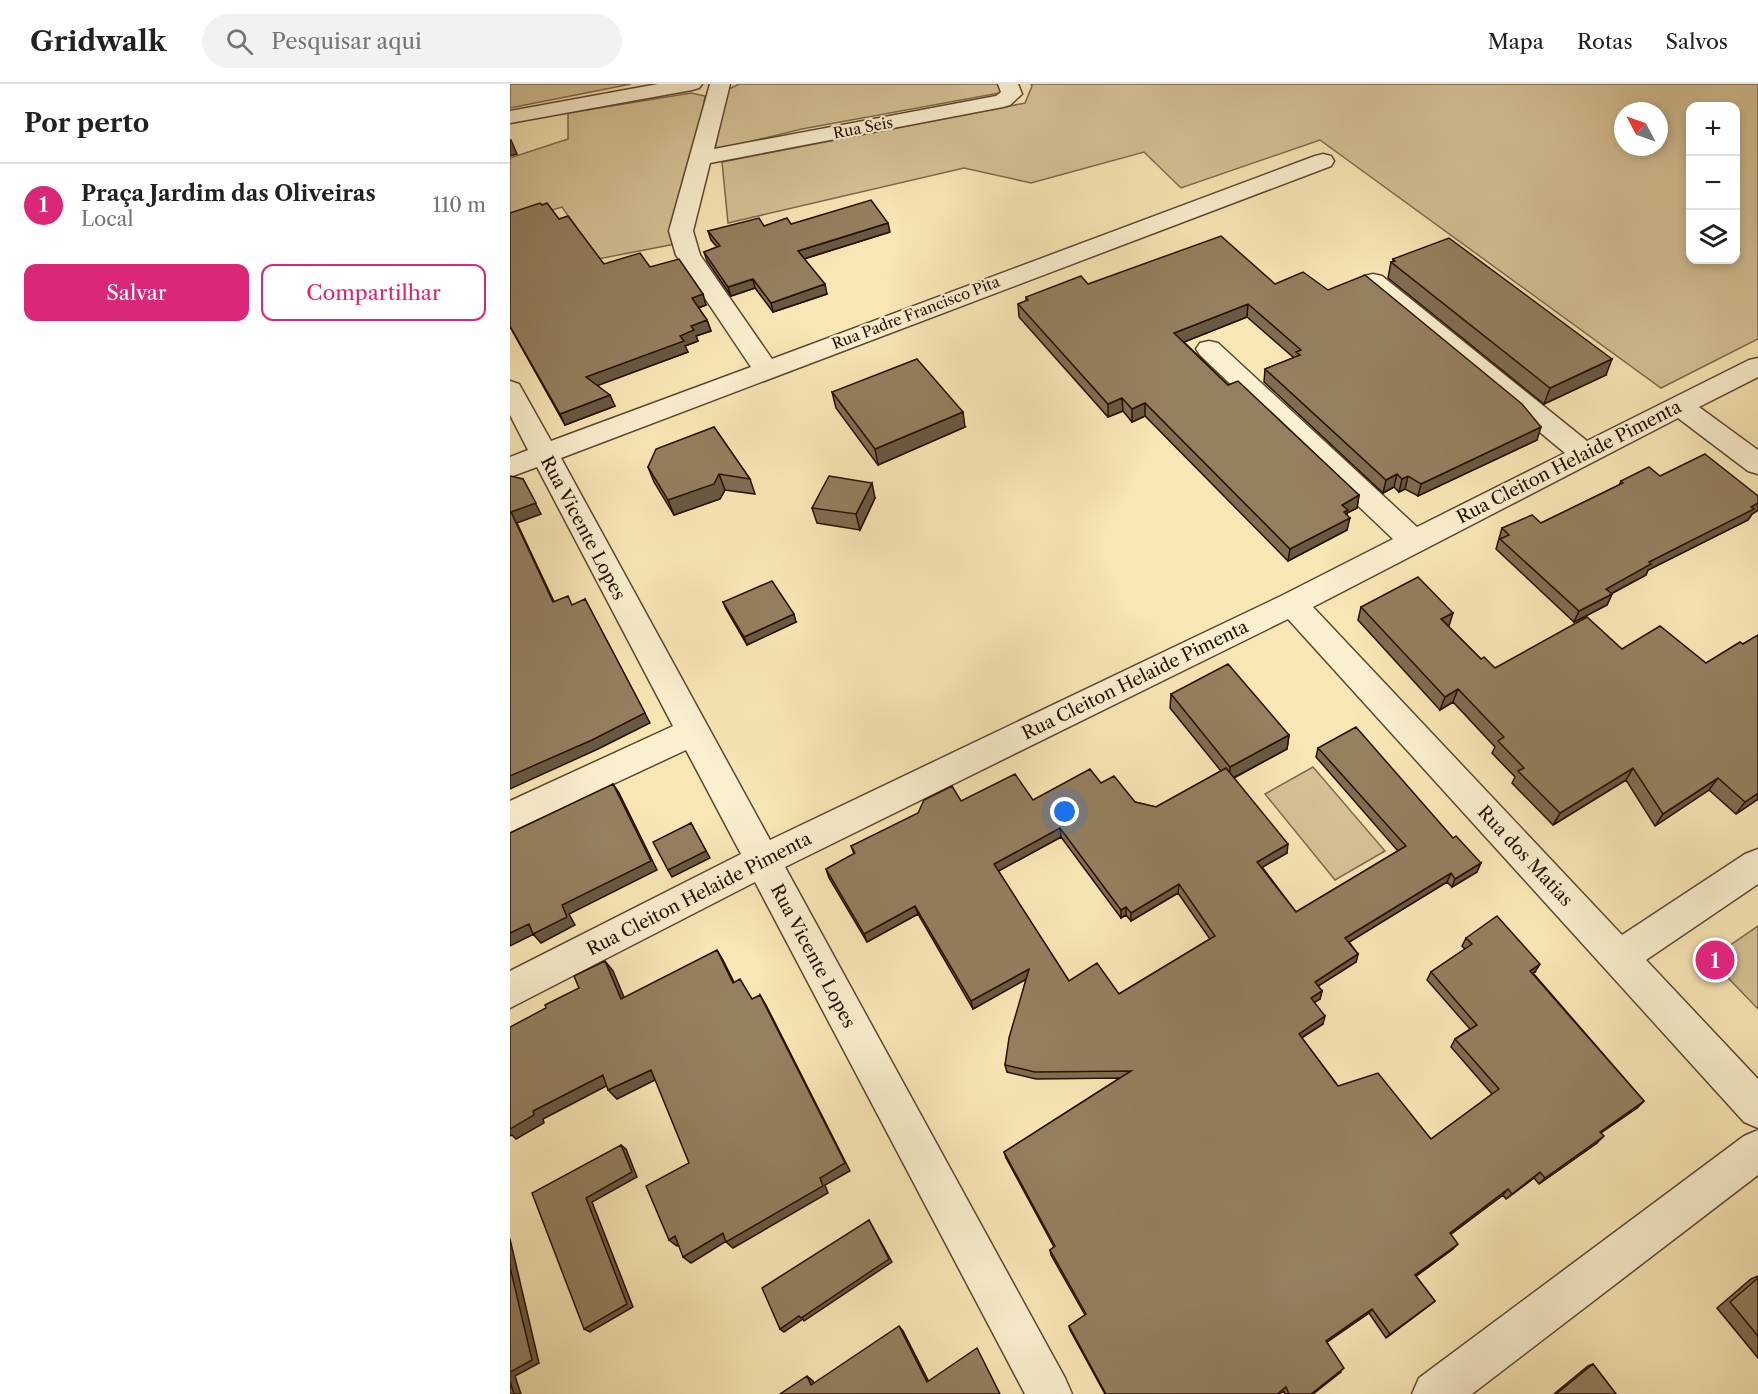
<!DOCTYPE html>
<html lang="pt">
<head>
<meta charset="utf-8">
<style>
  :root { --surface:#fff; --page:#f2f2f2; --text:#202124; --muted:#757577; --line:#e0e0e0; --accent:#db2777 }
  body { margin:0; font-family:"Libre Caslon Text",serif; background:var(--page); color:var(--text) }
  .controls { position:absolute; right:18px; top:18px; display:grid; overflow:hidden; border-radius:12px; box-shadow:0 3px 9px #0003 }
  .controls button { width:54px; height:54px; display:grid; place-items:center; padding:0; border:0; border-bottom:2px solid var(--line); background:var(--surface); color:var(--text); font:30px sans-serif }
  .compass { position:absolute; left:1104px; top:18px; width:54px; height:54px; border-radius:50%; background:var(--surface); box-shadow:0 3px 9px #0003; rotate:311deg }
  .you { position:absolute; left:555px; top:728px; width:21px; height:21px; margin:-15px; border:4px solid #fff; border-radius:50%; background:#1a73e8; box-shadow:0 0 0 9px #1a73e833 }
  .badge { display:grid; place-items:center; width:39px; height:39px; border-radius:50%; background:var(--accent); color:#fff; font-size:20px; font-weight:700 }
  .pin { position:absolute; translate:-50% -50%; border:3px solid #fff; box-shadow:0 2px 6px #0006 }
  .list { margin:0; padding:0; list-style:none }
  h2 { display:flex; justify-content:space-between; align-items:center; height:78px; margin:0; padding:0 24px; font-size:26px }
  h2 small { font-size:20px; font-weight:400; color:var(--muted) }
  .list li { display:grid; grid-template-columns:39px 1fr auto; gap:18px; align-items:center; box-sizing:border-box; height:84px; padding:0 24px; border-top:2px solid var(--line) }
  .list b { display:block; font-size:22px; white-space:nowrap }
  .list p { margin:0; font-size:20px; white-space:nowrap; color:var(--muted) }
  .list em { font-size:20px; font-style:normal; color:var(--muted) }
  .actions { display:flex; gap:12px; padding:18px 24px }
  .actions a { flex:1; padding:14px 0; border:2px solid var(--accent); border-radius:12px; text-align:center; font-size:21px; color:var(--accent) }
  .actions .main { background:var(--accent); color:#fff }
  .icon { flex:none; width:33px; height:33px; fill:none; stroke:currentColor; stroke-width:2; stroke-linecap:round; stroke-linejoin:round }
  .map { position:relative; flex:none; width:1248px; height:1310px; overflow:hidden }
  header { display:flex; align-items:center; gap:36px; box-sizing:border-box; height:84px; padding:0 30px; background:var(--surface); border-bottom:2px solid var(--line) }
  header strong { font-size:28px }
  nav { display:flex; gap:33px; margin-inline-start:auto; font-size:21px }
  .search { width:420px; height:54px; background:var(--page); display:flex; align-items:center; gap:15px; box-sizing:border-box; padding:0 21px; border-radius:33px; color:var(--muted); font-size:22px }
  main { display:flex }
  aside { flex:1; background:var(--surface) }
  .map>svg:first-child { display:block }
  .green { fill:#d5c296; stroke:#7e694c; stroke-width:1.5; fill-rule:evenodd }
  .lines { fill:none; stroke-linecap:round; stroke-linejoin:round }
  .minor-casing { stroke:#5c462e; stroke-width:3 }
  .minor { fill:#faefcf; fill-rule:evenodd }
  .wall { fill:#7f6d52; stroke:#281001; stroke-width:1.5; fill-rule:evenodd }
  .shaded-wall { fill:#685942; stroke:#281001; stroke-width:1.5 }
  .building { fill:#947f5f; stroke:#281001; stroke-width:1.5; fill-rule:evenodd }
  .labels { text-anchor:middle; stroke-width:4.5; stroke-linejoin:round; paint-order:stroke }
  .far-street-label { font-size:15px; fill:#281001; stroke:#faefcf }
  .street-label { font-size:18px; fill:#281001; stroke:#faefcf }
</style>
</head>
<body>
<header>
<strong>Gridwalk</strong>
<div class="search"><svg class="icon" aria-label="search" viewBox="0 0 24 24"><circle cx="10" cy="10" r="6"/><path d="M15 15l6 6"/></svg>Pesquisar aqui</div>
<nav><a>Mapa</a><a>Rotas</a><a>Salvos</a></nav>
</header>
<main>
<aside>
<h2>Por perto<small></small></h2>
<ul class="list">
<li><span class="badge">1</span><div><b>Praça Jardim das Oliveiras</b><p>Local</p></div><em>110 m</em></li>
</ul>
<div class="actions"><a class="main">Salvar</a><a>Compartilhar</a></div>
</aside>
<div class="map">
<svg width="1248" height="1310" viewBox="0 0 1248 1310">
  <rect width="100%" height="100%" fill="#f8e6b5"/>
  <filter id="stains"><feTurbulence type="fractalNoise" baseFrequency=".00333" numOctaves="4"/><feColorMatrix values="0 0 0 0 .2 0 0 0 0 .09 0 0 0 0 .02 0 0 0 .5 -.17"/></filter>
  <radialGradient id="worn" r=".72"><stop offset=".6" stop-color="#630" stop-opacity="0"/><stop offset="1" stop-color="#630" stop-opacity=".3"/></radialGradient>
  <path class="green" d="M0 0H121L0 24Z
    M229 0H490L495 8 292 45 205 66 215 7Z
    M521 0H1248V255L1151 304 810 56 671 104 634 68 521 99 454 84 218 139 212 78 515 19 522 2ZM1226 22V176H1180V22ZM1113 27H1149V63H1113Z
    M181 9 195 12 186 70 165 160 88 175 52 123 0 138V74L58 55V29Z
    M803 683 875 767 825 796 755 710Z
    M1248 842V925L1200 875Z"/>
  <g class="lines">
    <defs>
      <path id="minor" d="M148 0H192L189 4 182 6 0 39V27Z
        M200 0H220L204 65 486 12 491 8 488 0H508L512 10 500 21 493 23 200 79 183 147 190 171 262 275 805 72 813 70 821 72 824 77 821 82 51 374 260 756 771 512 883 455 690 271 686 265 690 259 699 257 708 259 907 443 1055 369 854 202 851 197 854 192 863 190 872 192 1077 357 1239 276 1248 274V293L1189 323 1248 366V390L1238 387 1168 334 803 523 1112 851 1235 770 1248 765V800L1136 876 1248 995V1044L1234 1038 778 535 275 783 555 1294 562 1310H515L245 798 0 924V887L231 770 176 666 0 748V717L163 642 27 383 0 393V373L18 366 0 331V297L9 300 41 357 241 283 166 171 159 147Z
        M1248 1046V1091L962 1310H902L909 1294 1234 1052Z"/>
    </defs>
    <use href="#minor" class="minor-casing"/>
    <use href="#minor" class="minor"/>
  </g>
  <path class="wall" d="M0 129 49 135 94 180 140 183 196 221 188 224 197 236 201 247 186 252 188 257 175 262 178 268 87 301 105 322 55 341 0 243Z
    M281 140 380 148 294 175 317 210 263 228 245 204 221 212 197 177 194 168 207 163 201 156 198 147Z
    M883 175 1096 291 1034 320 878 194 881 178H883Z
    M578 200H765L1027 356 908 412 895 405 889 408 884 403 873 409 754 298 755 285 784 274 737 233 674 258 718 301 849 411 847 424 837 429V446L778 477 635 332 622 338 613 327 598 333 509 233 508 220 516 217V213Z
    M322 308 455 343 368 381 326 324Z
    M204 343 240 395 245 410 215 406 210 415 164 431 144 398 138 383Z
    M1150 392 1248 412V426L1247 427 1242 430 1238 436 1138 486 1136 491 1101 510H1102L1097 521 1064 538 986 465 992 444 1031 439 1109 401 1111 397Z
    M365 414 350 446 307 439 302 424Z
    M213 518 286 538 237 561 216 525Z
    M851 523 939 543 971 575 985 584 1112 565 1196 579 1233 560 1248 551V715L1226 730 1199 706 1145 742 1116 696 1043 741 1002 699 1005 693 982 669 985 663 943 618 930 626 848 536Z
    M661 610 779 651 777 665 724 694 777 769 752 783 786 828 888 767 806 673 808 664 967 788 942 803 937 798 839 858 848 870 846 878 808 902 812 907 810 915 804 918 813 940 792 954 828 1002 921 1055 982 1010 941 963 945 955 960 945 917 896 921 888 955 865 952 862 956 854 1025 888 1023 889 1134 1017 1127 1024 1091 1049 1087 1059 1029 1100 1024 1094 996 1115 993 1111 941 1150 943 1165 906 1192 925 1217 920 1221 876 1254 859 1229 817 1258 831 1288 803 1310H775L774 1307 769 1310H595L560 1246 559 1242 575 1231 541 1171 540 1166 544 1163 496 1074 494 1068 610 994 526 995 497 988 495 981 516 895 463 925 408 830 357 858 319 794 316 785 344 770 341 762 451 717 523 716 591 699 625 718 646 723 711 687 660 624ZM551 753 611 834 616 831 621 837 668 809 700 855 609 910 559 897 488 787Z
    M1248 1192V1274L1207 1224 1241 1195Z
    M1083 1280 1106 1310H1044L1078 1282Z"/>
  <path class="shaded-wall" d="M0 56H1L7 70 0 72Z
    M378 139 380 148 290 176 288 167Z
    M243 195 245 204 221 212 218 203Z
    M315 200 317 210 263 228 261 219Z
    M193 210 196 221 185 225 182 214Z
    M738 220 737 233 664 262V249Z
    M197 236 201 247 186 252 188 257 175 262 178 268 81 304 76 293 181 242Z
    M1102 275 1096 291 1034 320 1040 304Z
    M100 311 105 322 55 341 50 330Z
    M612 314 613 327 598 333V320Z
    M635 319V332L622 338V325Z
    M453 328 455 343 368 381 365 365Z
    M1031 343 1027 356 908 412 911 400Z
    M209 390 215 406 210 415 164 431 158 416Z
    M887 390 884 403 873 409 876 396Z
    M898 392 895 405 889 408 892 395Z
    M13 395 31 430 7 439 49 528 43 518 1 428Z
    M362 399 365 414 350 446 346 430Z
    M849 411 847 424 837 429 836 436 840 434 837 446 778 477 780 465 832 421Z
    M1248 419V426L1247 427 1242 430 1238 436 1138 486 1136 491 1091 515 1096 505 1139 478Z
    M1102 510 1097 521 1064 538 1069 527Z
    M75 515 140 639 88 665 0 705V692Z
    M943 529 939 542 931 535Z
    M284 530 286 538 237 561 234 553Z
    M948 605 943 618 930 626 935 613Z
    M779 651 777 665 719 696 720 683Z
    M1123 684 1116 696 1043 741 1050 729Z
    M1208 694 1199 706 1145 742 1153 730Z
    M103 700 109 709 147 786 59 830 65 841 31 859 23 850 26 849 0 862V849L52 821Z
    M1248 709V715L1226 730 1235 718Z
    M181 739 200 774 162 793 158 786Z
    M550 744 551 753 485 789 484 780Z
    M778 760 777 769 746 787 747 778Z
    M971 779 967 788 942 803 945 795Z
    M941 789 937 798 833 862 835 854Z
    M669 800 668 809 621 837V829Z
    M405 822 408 830 357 858 354 850Z
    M616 823V831L611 834V826Z
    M207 866 213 876 229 908 223 899Z
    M848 870 846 878 802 906 805 898Z
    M95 877 103 887 119 925 111 915Z
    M1030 880 1025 888 1015 894 1020 887Z
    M519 885 520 893 463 925 461 917Z
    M812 907 810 915 799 922 801 914Z
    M250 911 256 921 340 1087 315 1101 318 1109 223 1164 216 1158Z
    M815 932 813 940 786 957 789 950Z
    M141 986 149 994 107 1015 98 1006Z
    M93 991 102 999 33 1035 34 1039 6 1055 2 1051 0 1052V1045L23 1027Z
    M1134 1017 1127 1024 1083 1054 1090 1048Z
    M1094 1052 1087 1059 1029 1100 1035 1094Z
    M111 1061 116 1065 127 1093 82 1118 123 1223 80 1248 74 1245 76 1114Z
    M1030 1088 1024 1094 996 1115 1002 1110Z
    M998 1105 993 1111 936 1154 940 1149Z
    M359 1136 382 1178 294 1237 293 1235 274 1248 270 1245Z
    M213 1149 220 1155 181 1179 173 1173Z
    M165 1152 173 1158 167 1162 159 1156Z
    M0 1155 29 1279 5 1292 11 1310H4L0 1298Z
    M948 1160 943 1165 901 1196 905 1191Z
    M925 1217 920 1221 876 1254 880 1250Z
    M862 1225 859 1229 813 1261 816 1257Z
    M389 1242 393 1247 421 1302 417 1298Z
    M834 1284 803 1310H801Z
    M297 1292 303 1297 307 1305 301 1301Z"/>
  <path class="building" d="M361 116 378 139 288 167 315 200 261 219 243 195 218 203 194 168 210 162 198 147 249 134 254 142 277 134 281 140Z
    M30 119 32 121 37 119 49 135 58 132 94 180 130 169 140 183 169 175 193 210 182 214 197 236 181 242 184 246 170 252 174 257 76 293 100 311 50 330 0 242V129Z
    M711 152 765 200 793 188 818 206 855 191 1012 320 1031 343 911 400 898 392 892 395 887 390 876 396 755 285 790 271 786 268 791 266 738 220 664 249 718 301 728 297 849 411 832 421 838 426 834 428 840 434 780 465 635 319 622 325 612 314 598 320 508 220 518 216 516 213 571 192 578 200Z
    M939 154 1102 275 1040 304 881 178 885 177 883 175Z
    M407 275 453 328 365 365 322 308Z
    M204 343 240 395 209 390 204 400 158 416 138 383 146 365Z
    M1195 370 1248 412V419L1241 423 1244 425 1139 478 1141 480 1096 505 1102 510 1069 527 990 455 999 451 992 444 1022 431 1031 439 1113 399 1111 397 1139 383 1150 392Z
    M0 392 13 395 26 419 1 428 43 518 58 512 62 521 75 515 135 629 82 656 0 692Z
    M319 392 362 399 346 430 302 424Z
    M908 493 943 529 931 535 971 575 974 573 985 584 1077 533 1112 565 1150 542 1196 579 1230 558 1233 560 1248 551V709L1235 718 1208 694 1153 730 1123 684 1050 729 1008 687 1014 684 988 657 994 653 948 605 935 613 851 523Z
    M262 497 284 530 234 553 213 518Z
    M718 580 779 651 720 683 661 610Z
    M846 643 943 754 946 752 971 779 945 795 941 789 835 854 848 870 805 898 812 907 801 914 815 932 789 950 828 1002 868 989 921 1055 989 1005 945 955 967 941 921 888 962 860 956 854 987 832 1030 880 1020 887 1134 1017 1090 1048 1094 1052 1035 1094 1030 1088 1002 1110 998 1105 940 1149 948 1160 905 1191 925 1217 880 1250 862 1225 816 1257 834 1284 801 1310H779L776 1303 767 1310H596L559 1242 576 1230 540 1166 545 1162 494 1068 621 987 525 988 495 981 499 954 519 885 461 917 405 822 354 850 316 785 345 769 341 762 408 729 414 716 442 702 451 717 505 690 523 716 580 685 591 699 604 692 625 718 646 723 716 684 778 760 747 778 786 828 896 762 808 664ZM550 744 611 826 616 823 621 829 669 800 705 852 609 910 587 879 559 897 484 780Z
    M103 700 141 777 52 821 57 833 23 850 19 840 0 849V749Z
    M181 739 196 767 158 786 143 758Z
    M207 866 223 899 230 895 242 915 250 911 335 1079 310 1094 313 1102 216 1158 213 1149 173 1173 165 1152 159 1156 136 1102 179 1079 141 986 98 1006 93 991 23 1027 24 1031 0 1045V943L36 924 35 921 69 904 64 892 95 877 111 915Z
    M111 1061 122 1088 76 1114 117 1220 74 1245 22 1109Z
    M359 1136 379 1175 291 1234 289 1232 270 1245 252 1204Z
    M0 1183 22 1276 0 1288Z
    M1248 1194V1252L1220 1218Z
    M389 1242 417 1298 467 1264 490 1310H270L297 1292 301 1301Z
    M1083 1280 1106 1310H1046Z
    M0 1298 4 1310H0Z"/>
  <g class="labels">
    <g class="far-street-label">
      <text transform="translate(353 44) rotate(-11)" y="5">Rua Seis</text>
      <text transform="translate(406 229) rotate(-21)" y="5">Rua Padre Francisco Pita</text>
    </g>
    <g class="street-label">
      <text transform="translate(1059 378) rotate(-27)" y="6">Rua Cleiton Helaide Pimenta</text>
      <text transform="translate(73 444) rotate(62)" y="6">Rua Vicente Lopes</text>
      <text transform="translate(625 596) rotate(-26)" y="6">Rua Cleiton Helaide Pimenta</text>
      <text transform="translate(1015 772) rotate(47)" y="6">Rua dos Matias</text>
      <text transform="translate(189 810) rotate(-27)" y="6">Rua Cleiton Helaide Pimenta</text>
      <text transform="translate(303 872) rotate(62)" y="6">Rua Vicente Lopes</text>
    </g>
  </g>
  <rect width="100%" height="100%" filter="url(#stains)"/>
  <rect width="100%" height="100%" fill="url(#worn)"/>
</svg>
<div class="controls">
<button>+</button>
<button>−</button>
<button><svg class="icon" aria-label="layers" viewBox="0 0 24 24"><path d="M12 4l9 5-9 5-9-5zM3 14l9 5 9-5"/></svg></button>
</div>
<svg class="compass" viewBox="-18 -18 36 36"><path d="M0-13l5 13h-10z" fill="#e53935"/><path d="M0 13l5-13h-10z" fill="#757577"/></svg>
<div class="you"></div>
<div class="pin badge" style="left:1205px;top:876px">1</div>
</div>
</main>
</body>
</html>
